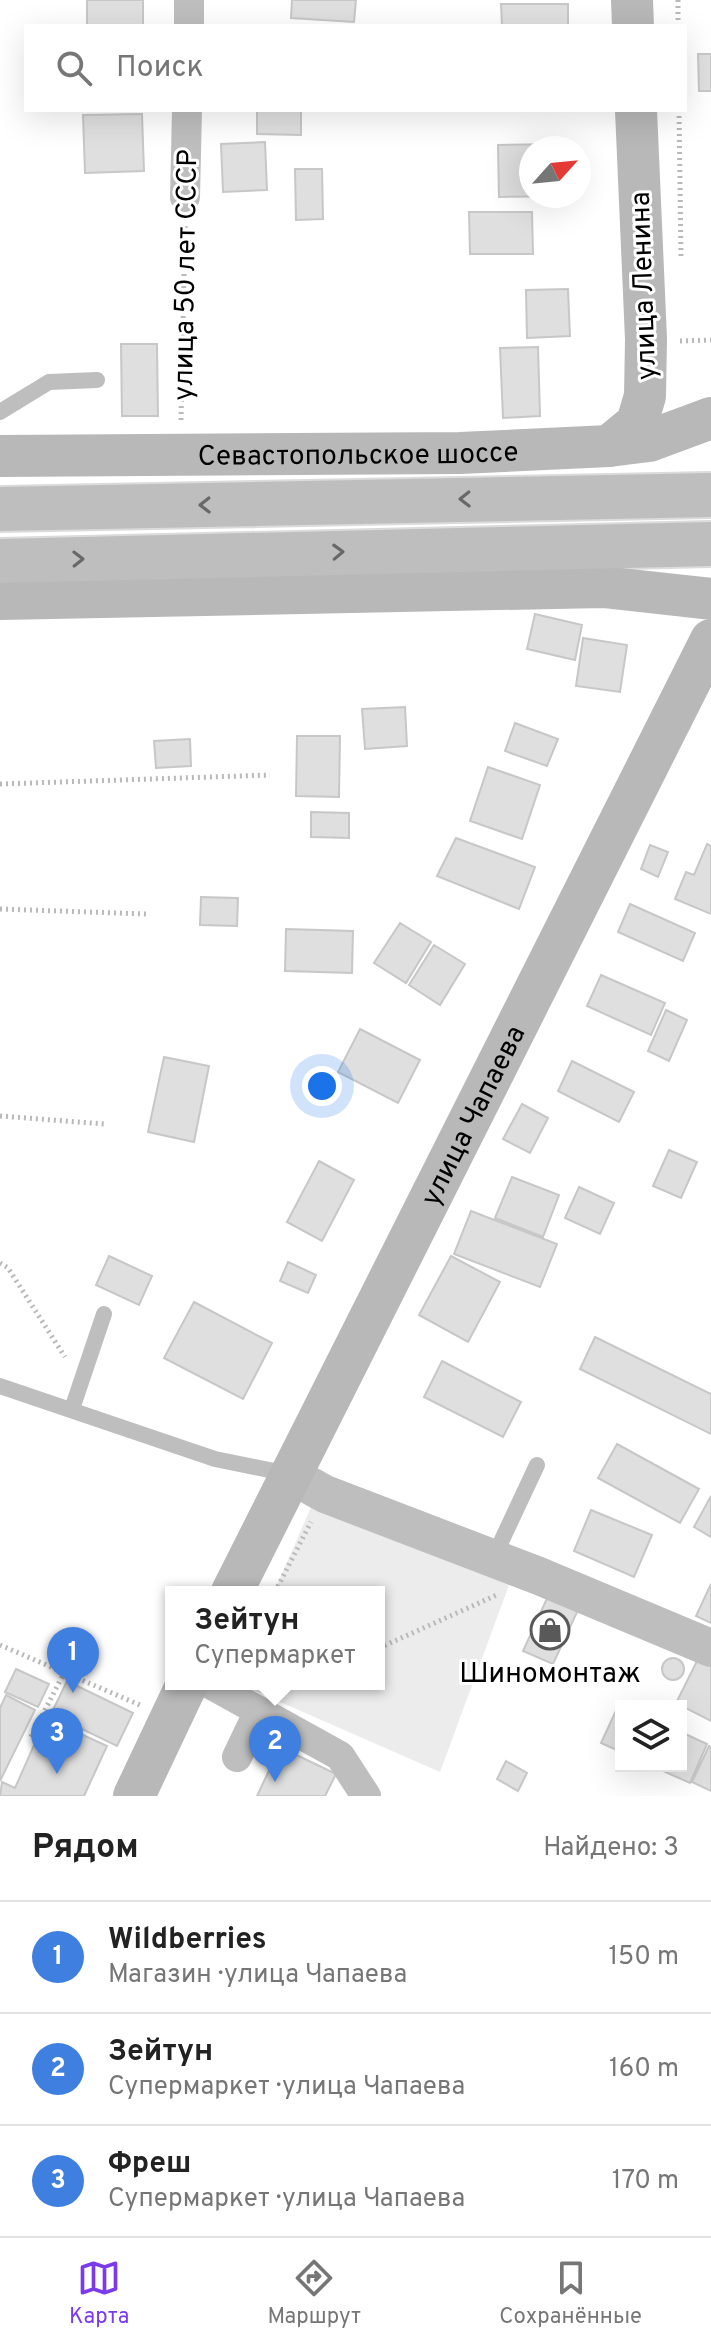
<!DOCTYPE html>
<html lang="ru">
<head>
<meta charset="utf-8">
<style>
  :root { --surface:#fff; --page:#f2f2f2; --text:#222; --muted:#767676; --line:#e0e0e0; --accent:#7c3aed }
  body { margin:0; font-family:Overpass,sans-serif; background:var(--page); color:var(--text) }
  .controls { position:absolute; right:24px; bottom:24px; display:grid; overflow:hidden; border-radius:0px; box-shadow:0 8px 32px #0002 }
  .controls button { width:72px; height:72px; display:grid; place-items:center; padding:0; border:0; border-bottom:2px solid var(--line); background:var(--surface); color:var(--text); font:40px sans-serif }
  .compass { position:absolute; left:519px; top:136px; width:72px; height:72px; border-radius:50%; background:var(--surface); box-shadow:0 8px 32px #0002; rotate:63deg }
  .you { position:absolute; left:322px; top:1086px; width:28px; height:28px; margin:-20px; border:6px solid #fff; border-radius:50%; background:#1a73e8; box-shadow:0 0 0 12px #1a73e833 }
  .badge { display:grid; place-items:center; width:52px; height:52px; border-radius:50%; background:var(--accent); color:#fff; font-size:26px; font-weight:700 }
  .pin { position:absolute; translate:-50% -66px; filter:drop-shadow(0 2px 4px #0008) }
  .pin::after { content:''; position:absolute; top:42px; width:28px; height:24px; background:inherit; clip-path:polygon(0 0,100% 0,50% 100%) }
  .popup { position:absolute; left:165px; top:1586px; width:220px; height:104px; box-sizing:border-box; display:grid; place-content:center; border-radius:0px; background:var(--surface); filter:drop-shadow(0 2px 6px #0005); font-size:26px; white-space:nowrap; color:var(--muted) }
  .popup b { font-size:30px; color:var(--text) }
  .popup::after { content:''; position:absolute; left:50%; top:100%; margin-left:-16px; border:16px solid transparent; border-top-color:var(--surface) }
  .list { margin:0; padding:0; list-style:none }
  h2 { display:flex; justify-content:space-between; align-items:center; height:104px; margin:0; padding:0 32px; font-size:34px }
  h2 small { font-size:26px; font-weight:400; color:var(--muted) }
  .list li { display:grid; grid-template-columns:52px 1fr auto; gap:24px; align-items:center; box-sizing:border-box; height:112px; padding:0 32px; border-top:2px solid var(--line) }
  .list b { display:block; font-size:30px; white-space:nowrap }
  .list p { margin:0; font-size:26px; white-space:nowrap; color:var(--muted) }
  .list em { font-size:26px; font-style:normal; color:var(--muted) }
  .icon { flex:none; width:44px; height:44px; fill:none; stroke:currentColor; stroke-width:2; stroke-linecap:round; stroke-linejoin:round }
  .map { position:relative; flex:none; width:711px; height:1796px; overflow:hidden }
  .search { position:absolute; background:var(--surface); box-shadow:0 8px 32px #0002; left:24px; right:24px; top:24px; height:88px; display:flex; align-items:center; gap:20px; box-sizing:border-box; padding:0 28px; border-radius:0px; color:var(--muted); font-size:30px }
  .sheet { height:440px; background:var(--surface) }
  nav { display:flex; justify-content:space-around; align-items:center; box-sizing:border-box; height:112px; border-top:2px solid var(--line); background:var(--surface); font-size:22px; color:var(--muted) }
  nav a { display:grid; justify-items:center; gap:4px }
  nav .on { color:var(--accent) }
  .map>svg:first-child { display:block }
  .green { fill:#ececec }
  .building { fill:#dfdfdf; stroke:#c7c7c7; stroke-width:2 }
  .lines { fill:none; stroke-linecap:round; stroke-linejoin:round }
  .primary-casing { stroke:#dbdbdb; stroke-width:48 }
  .path { stroke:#b9b9b9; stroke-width:5; stroke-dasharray:2 4; stroke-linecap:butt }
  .service { stroke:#bebebe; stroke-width:16 }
  .minor { stroke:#bebebe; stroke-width:30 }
  .tertiary { stroke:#bebebe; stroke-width:38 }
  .secondary { stroke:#b8b8b8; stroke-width:42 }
  .primary { stroke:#bebebe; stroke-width:44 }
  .oneway { stroke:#686868 }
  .labels { text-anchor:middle; stroke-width:6; stroke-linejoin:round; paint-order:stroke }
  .street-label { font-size:28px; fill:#000; stroke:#fff }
  .poi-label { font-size:28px; fill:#000; stroke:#fff }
</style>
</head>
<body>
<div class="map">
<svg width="711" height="1796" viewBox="0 0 711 1796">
  <rect width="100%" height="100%" fill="#fff"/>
  <path class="green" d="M315 1498 512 1577 440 1772 239 1684H379V1592H274Z"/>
  <path class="building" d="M87 0H143V26H87Z
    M292 0H356L354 22 291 18Z
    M501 4H568V26H502Z
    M698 54H711V91H699Z
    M257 110H301V135L257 134Z
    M142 114 144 171 85 173 83 115Z
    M265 142 267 190 223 192 221 144Z
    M569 144V148H531V196H570L499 197 498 145Z
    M295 169H322L323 219 296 220Z
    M469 212H532L533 254H470Z
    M568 289 570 336 527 338 526 290Z
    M121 344H157L158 416H122Z
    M538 347 540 416 503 418 500 348Z
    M535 614 582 625 575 660 527 649Z
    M583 638 627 645 620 692 576 686Z
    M405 707 407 746 365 749 362 709Z
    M515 723 558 739 547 766 505 751Z
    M297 736H340L339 797 296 796Z
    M190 739 191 766 156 768 154 741Z
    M488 767 540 785 522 839 470 821Z
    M311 812 349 813V838L311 837Z
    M456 838 535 867 519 909 437 876Z
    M707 844 711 846V914L675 899 686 872 694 875Z
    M650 845 668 852 658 877 641 869Z
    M201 897 238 898 237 926 200 925Z
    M630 904 695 933 683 961 618 932Z
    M400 923 431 942 406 983 374 963Z
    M286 929 353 931 352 973 285 971Z
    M434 945 465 964 440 1005 409 985Z
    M601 975 665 1003 651 1035 587 1006Z
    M666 1010 687 1020 669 1061 648 1051Z
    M360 1029 420 1060 398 1103 338 1072Z
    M164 1057 209 1066 194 1142 148 1132Z
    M572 1061 634 1092 619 1122 558 1091Z
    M522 1104 548 1118 530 1153 503 1139Z
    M669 1150 697 1162 681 1198 653 1186Z
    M319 1161 354 1180 322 1241 287 1222Z
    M512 1177 559 1195 543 1237 495 1218Z
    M579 1187 614 1203 600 1234 565 1218Z
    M471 1211 557 1244 540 1287 454 1254Z
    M109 1256 152 1276 139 1305 96 1285Z
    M451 1256 500 1282 468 1342 419 1315Z
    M288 1262 316 1275 308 1293 280 1281Z
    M194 1302 272 1343 243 1399 164 1358Z
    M595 1337 711 1394V1434L580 1369Z
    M442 1361 521 1402 503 1437 424 1397Z
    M617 1444 699 1489 680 1523 598 1478Z
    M711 1496V1537L694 1527Z
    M591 1510 652 1535 634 1577 574 1551Z
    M711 1584V1623L696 1616Z
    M548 1596 578 1610 553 1664 523 1651Z
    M699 1657 711 1664V1721L676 1703Z
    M662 1669a11 11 0 1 1 22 0a11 11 0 1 1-22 0Z
    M16 1669 49 1684 38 1707 5 1692Z
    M67 1681 133 1713 117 1746 51 1714Z
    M6 1695 35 1710 0 1781V1708Z
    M619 1704 624 1706H621V1752L601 1743Z
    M46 1718 107 1746 84 1796H0L2 1782 15 1788Z
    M681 1732 707 1744 690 1783 652 1766H681Z
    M709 1746 711 1747V1791L692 1782Z
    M280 1747 336 1774 325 1796H257Z
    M506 1761 527 1773 518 1791 497 1779Z"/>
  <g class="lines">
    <defs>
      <path id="primary" d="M0 509 711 495
        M0 561 711 544"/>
    </defs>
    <use href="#primary" class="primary-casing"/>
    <path class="path" d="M678 0V26
      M679 110 681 256
      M680 341 711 340
      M181 420 185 226
      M0 784 270 775
      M0 909 146 914
      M0 1116 104 1124
      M0 1263 8 1268 65 1357
      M275 1592 311 1522
      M0 1645 140 1705
      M379 1648 499 1594
      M283 1691 297 1684
      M31 1737 64 1673"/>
    <path class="service" d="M0 412 49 382 97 380
      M0 1386 215 1459 289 1474
      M72 1409 104 1314
      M493 1559 537 1465"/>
    <path class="minor" d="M189 26V0
      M185 197 187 110
      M210 1684 340 1756 366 1796
      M237 1757 259 1711"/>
    <path class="tertiary" d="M289 1474 325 1494 539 1576 711 1648"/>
    <g class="secondary">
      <path d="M632 0 633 26"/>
      <path d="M609 446 637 423 645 396 646 339 636 110"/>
      <path id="s1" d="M0 456 460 453 609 446 649 441 711 418"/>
      <path d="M0 599 603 587 711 599"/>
      <path id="s2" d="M232 1592 711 640"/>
      <path d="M134 1796 187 1684"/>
    </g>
    <use href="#primary" class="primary"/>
  </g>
  <defs><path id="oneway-chevron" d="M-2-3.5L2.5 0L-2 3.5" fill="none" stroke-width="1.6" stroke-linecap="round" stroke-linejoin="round" transform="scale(2)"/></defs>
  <g class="oneway">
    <use href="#oneway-chevron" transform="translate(465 499) rotate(179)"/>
    <use href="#oneway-chevron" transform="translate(205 505) rotate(179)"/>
    <use href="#oneway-chevron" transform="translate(338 552) rotate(-2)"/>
    <use href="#oneway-chevron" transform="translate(78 559) rotate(-1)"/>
  </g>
  <defs>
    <symbol id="shop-ring" viewBox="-11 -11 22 22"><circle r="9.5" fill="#fff" stroke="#595959" stroke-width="1.5"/><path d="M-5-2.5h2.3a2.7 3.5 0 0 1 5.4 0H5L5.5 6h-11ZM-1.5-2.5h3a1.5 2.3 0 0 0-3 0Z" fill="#595959"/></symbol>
  </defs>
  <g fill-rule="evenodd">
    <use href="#shop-ring" x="528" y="1608" width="44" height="44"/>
  </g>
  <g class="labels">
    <g class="street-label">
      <text transform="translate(184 275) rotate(-89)" y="10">улица 50 лет СССР</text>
      <text transform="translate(642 286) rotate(-92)" y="10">улица Ленина</text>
      <text dy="10" stroke="none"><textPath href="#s1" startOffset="358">Севастопольское шоссе</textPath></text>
      <text dy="10" stroke="none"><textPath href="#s2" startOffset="534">улица Чапаева</textPath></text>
    </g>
    <g class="poi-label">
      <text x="550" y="1682">Шиномонтаж</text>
    </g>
  </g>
</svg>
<div class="controls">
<button><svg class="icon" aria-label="layers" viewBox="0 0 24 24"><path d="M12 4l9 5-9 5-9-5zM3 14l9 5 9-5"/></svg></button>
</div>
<svg class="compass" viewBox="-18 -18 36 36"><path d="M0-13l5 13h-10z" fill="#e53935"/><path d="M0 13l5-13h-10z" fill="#767676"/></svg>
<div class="you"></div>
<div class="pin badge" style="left:73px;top:1693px;background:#3f7fe0">1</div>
<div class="pin badge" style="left:275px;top:1782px;background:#3f7fe0">2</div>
<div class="popup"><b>Зейтун</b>Супермаркет</div>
<div class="pin badge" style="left:57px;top:1774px;background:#3f7fe0">3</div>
<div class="search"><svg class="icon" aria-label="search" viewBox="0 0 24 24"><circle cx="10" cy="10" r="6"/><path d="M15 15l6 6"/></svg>Поиск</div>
</div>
<section class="sheet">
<h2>Рядом<small>Найдено: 3</small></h2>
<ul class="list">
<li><span class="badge" style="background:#3f7fe0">1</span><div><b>Wildberries</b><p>Магазин · улица Чапаева</p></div><em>150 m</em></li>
<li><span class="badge" style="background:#3f7fe0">2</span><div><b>Зейтун</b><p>Супермаркет · улица Чапаева</p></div><em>160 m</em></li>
<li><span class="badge" style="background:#3f7fe0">3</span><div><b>Фреш</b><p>Супермаркет · улица Чапаева</p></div><em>170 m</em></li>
</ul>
</section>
<nav>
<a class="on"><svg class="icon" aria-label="map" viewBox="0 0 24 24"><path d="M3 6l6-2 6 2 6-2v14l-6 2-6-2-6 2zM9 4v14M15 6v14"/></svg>Карта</a>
<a><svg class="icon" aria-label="directions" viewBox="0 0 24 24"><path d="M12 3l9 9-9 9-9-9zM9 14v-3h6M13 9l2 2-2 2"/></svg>Маршрут</a>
<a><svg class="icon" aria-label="saved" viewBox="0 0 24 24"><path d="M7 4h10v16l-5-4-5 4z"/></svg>Сохранённые</a>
</nav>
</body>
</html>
